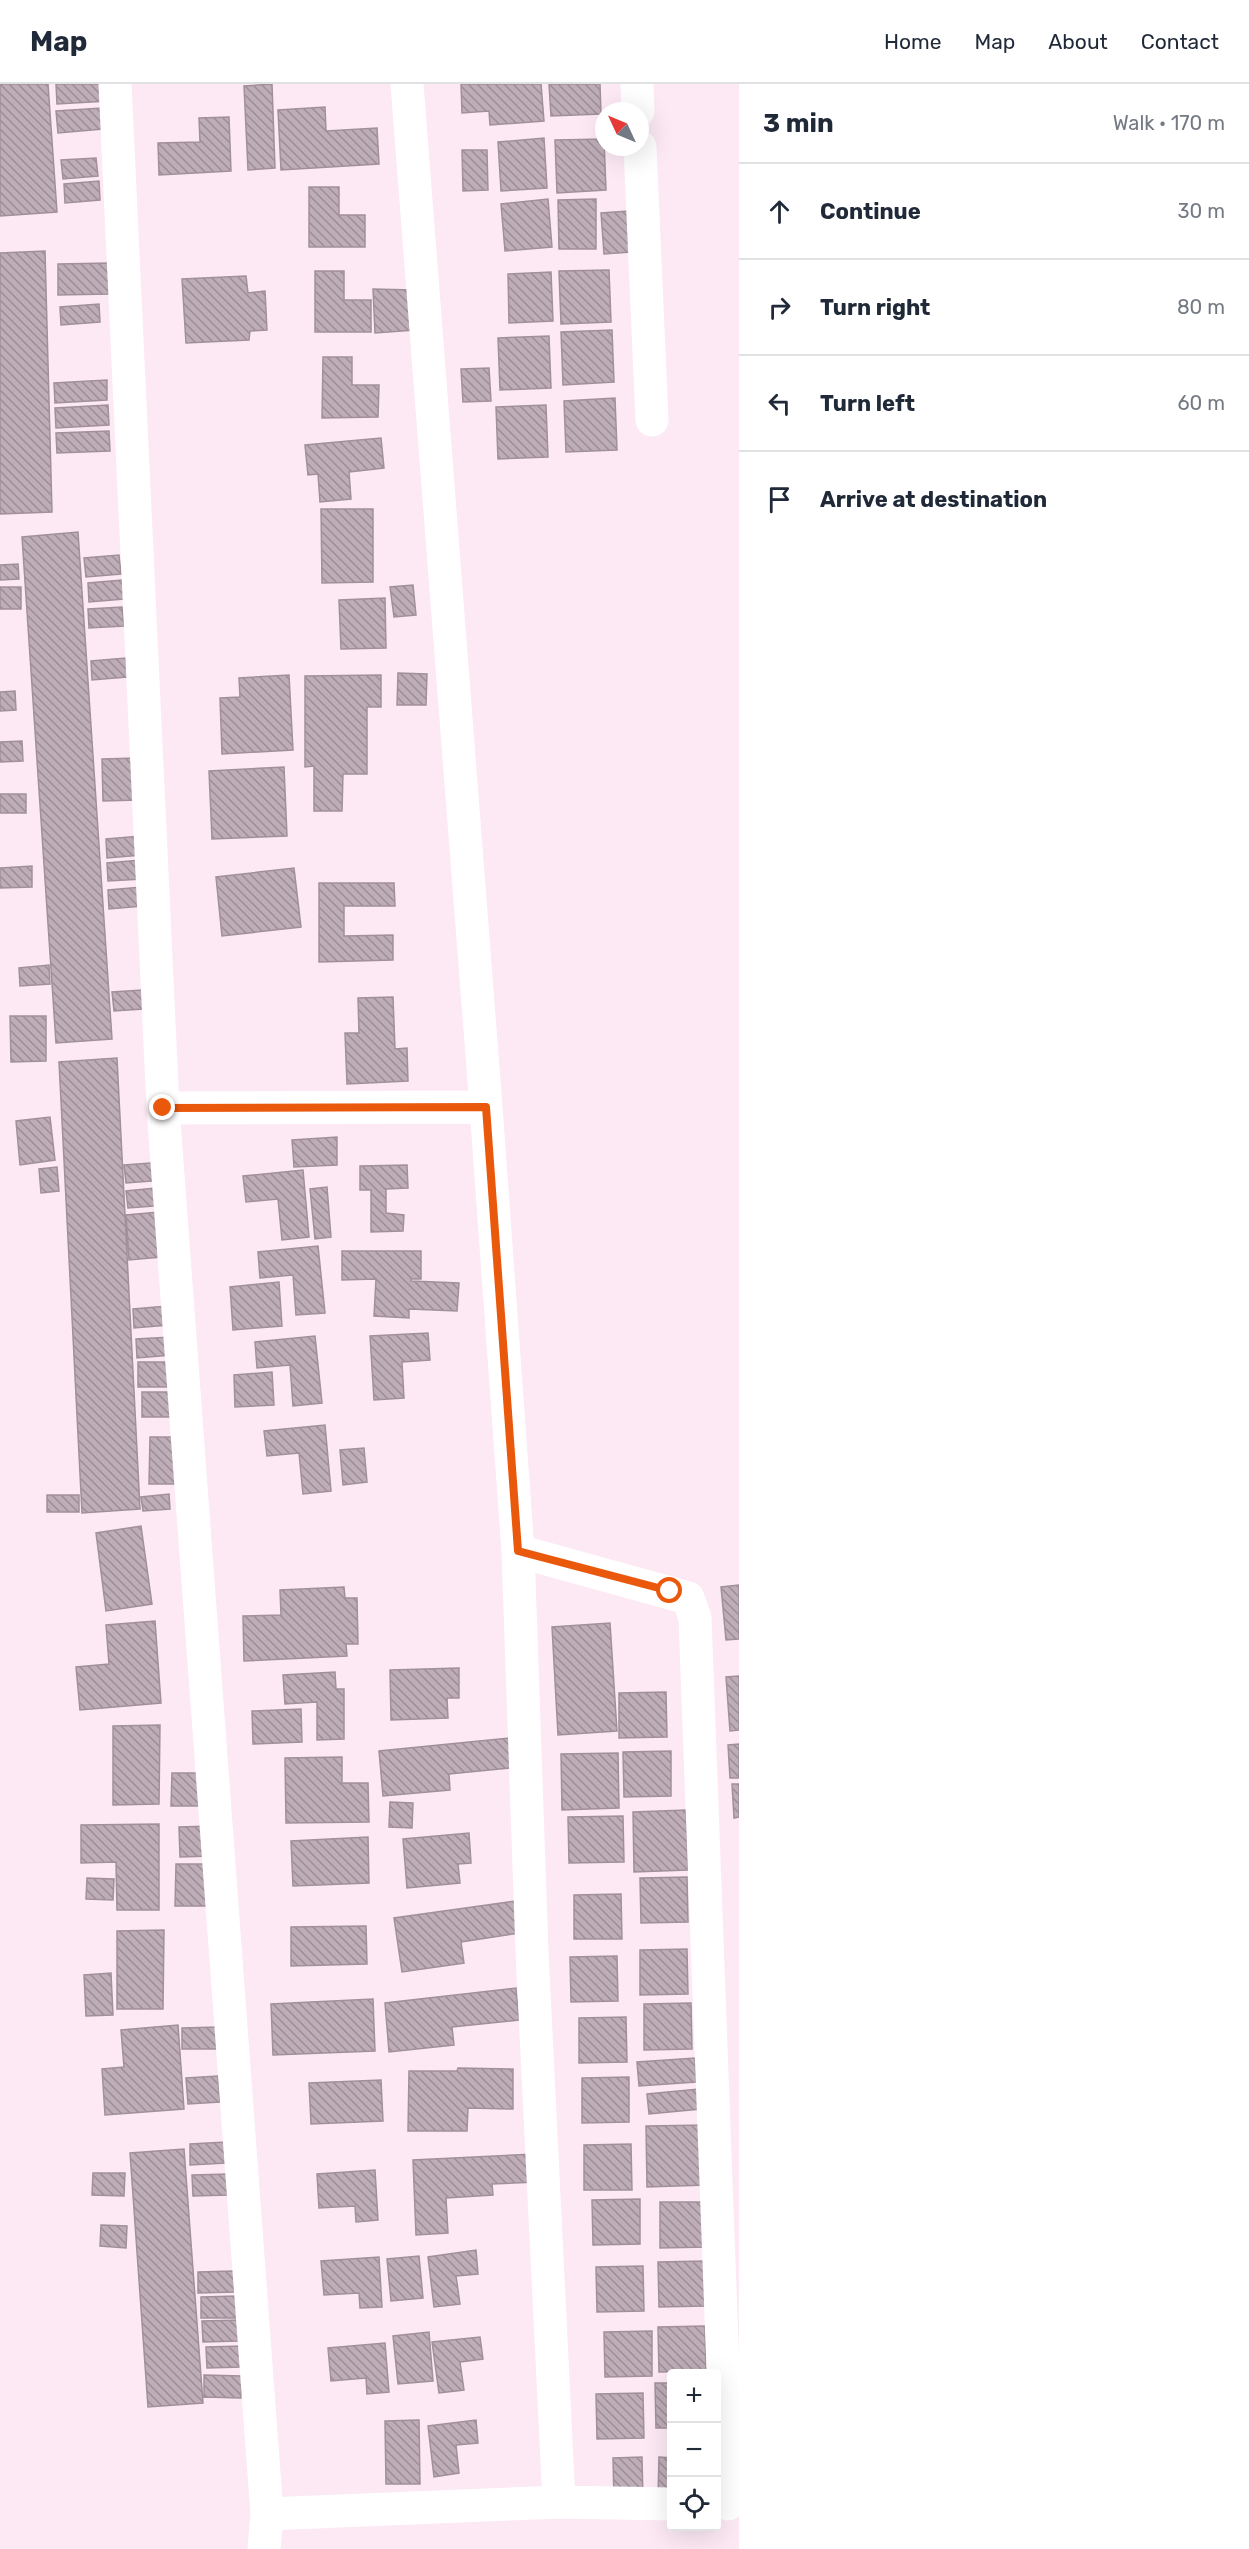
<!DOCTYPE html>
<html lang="en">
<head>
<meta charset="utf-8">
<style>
  :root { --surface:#fff; --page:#f6f6f7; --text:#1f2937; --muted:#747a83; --line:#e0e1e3 }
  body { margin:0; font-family:Rubik,sans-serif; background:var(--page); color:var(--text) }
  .controls { position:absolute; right:18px; bottom:18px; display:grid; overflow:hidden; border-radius:6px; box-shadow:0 6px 24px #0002 }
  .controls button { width:54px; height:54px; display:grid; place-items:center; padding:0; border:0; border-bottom:2px solid var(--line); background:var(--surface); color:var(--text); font:30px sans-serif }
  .compass { position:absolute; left:595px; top:18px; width:54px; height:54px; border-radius:50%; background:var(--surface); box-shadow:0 6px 24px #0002; rotate:314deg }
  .stop { position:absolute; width:18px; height:18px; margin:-14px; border:4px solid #ea580c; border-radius:50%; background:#fff }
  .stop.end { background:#ea580c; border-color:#fff; box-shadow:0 2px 6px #0008 }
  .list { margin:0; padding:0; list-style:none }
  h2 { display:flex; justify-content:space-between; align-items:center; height:78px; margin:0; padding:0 24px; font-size:26px }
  h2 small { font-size:20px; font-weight:400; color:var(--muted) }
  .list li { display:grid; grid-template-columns:39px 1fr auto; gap:18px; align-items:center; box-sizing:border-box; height:96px; padding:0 24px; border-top:2px solid var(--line) }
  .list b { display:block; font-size:22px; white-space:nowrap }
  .list em { font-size:20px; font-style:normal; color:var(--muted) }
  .icon { flex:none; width:33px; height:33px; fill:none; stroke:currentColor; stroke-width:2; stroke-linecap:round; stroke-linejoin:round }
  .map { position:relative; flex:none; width:739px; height:2465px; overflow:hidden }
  header { display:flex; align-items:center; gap:36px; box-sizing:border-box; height:84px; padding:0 30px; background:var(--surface); border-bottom:2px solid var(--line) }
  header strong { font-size:28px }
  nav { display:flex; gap:33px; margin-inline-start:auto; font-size:21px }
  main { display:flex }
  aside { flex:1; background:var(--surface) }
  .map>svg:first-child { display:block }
  .building { fill:url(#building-back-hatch); stroke:#a1909a; stroke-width:1.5 }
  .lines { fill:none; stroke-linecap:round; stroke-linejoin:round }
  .minor { stroke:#fff; stroke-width:33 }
  .route { stroke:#ea580c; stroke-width:8 }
</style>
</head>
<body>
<header>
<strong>Map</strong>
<nav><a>Home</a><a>Map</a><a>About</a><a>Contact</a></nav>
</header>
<main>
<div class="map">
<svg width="739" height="2465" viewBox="0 0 739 2465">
  <defs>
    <pattern id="building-back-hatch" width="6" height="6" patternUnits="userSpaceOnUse" patternTransform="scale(1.5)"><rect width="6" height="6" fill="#beadb7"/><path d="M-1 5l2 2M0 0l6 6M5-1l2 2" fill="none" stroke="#9b8d95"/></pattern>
  </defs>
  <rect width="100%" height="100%" fill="#fce9f4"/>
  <path class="building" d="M0 0H48L57 128 0 132Z
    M56 0H106L108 17 57 20Z
    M272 0 275 84 248 86 244 2Z
    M461 0H541L544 37 490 41 489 27 462 29Z
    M549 0H600L601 30 551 32Z
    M325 23 326 47 377 44 379 80 281 86 278 26Z
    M102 24 103 45 58 49 56 27Z
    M229 33 231 87 159 91 158 59 200 58 199 34Z
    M544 54 547 104 501 107 498 58Z
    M604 55 606 106 557 109 555 56Z
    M462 66H487L488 106 463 107Z
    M96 74 98 92 63 95 61 76Z
    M99 97 100 116 65 119 64 100Z
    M309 103H339V131H365V163H309Z
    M548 115 552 163 505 167 501 120Z
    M596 115V165H559L558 116Z
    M628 127 631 168 604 170 601 129Z
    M45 167 52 428 0 430V169Z
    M110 179V210L58 211V180Z
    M609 186 611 238 561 240 559 187Z
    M315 187H344V216H371V248H315Z
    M551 188 553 237 509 239 508 190Z
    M246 192 248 209 265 207 267 246 250 247 249 256 186 259 182 195Z
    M373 205 413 206 415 246 375 249Z
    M99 220 100 238 61 241 60 223Z
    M612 246 614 298 563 301 561 248Z
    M549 252 551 304 500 306 498 254Z
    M323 273H352V301H379L378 333 322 334Z
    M489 284 491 317 463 318 461 285Z
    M107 296V316L55 319 54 299Z
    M615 314 617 366 566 368 564 317Z
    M108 321 109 341 56 344 55 324Z
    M546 321 548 373 498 375 496 323Z
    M109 347 110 367 57 369 56 349Z
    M381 354 384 384 349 388 351 415 320 418 318 390 308 391 305 361Z
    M321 425H373V498L322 499Z
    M78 448 112 955 56 959 22 453Z
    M119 471 121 490 86 493 84 474Z
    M18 480 19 495 0 496V481Z
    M122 496 124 515 89 518 88 499Z
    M413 501 416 531 394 533 390 503Z
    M0 503H21V525H0Z
    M385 514 386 564 341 565 339 516Z
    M122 523 124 542 89 544 88 525Z
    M126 574 127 593 92 596 91 577Z
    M398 589 427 590 426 621H397Z
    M289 591 293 666 222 670 220 614 240 613 239 594Z
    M381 591V623H367V690H343L342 727H314V682L305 683V592Z
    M15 607 16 626 0 627V608Z
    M22 657 23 677 0 678V658Z
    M137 674 138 716 103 717 102 675Z
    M284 683 287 752 212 755 209 687Z
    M0 710H26V729H0Z
    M141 752 142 771 107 774 106 755Z
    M141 776 143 795 108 797 107 779Z
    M32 782V803L0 804V784Z
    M294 784 301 843 222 852 216 793Z
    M319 799H394L395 822H344V852L393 851V876L319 878Z
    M142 803 143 822 109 825 108 806Z
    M49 881 50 900 20 902 19 884Z
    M142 906 143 925 114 927 112 908Z
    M393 913 395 965 407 964 408 997 347 1000 345 949H359L358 914Z
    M10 932H46V977L11 978Z
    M117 974 140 1425 82 1429 59 978Z
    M50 1033 55 1076 20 1081 16 1037Z
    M337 1053V1081L294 1083 292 1056Z
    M164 1078 165 1096 126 1099 124 1081Z
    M407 1081 408 1104 386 1105V1129L404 1131 403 1147 371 1148V1106H360V1082Z
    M57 1083 59 1107 41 1109 39 1085Z
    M303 1086 309 1153 282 1156 278 1115 246 1118 243 1092Z
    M165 1103 167 1121 128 1124 126 1107Z
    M327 1103 331 1153 315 1155 310 1105Z
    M170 1127 173 1172 129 1176 126 1131Z
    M318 1162 325 1229 296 1231 293 1191 260 1194 258 1168Z
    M342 1167H421V1195H411V1197L459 1199 457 1227 409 1225V1234L374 1232 376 1195 342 1196Z
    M279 1198 282 1242 233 1246 230 1203Z
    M167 1222 169 1241 134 1244 133 1225Z
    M428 1249 430 1276 402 1278 404 1314 374 1316 370 1252Z
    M315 1252 322 1319 293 1322 290 1281 257 1284 255 1258Z
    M171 1253 172 1271 137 1274 136 1255Z
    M138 1278H176V1303H138Z
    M272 1288 274 1321 235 1323 234 1291Z
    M142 1308H180V1333H142Z
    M325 1341 331 1407 303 1410 299 1369 267 1372 264 1347Z
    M150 1353H179L177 1400H149Z
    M364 1364 367 1398 343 1401 340 1366Z
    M169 1410 170 1425 143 1427 141 1413Z
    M47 1411H79V1428H47Z
    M141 1442 152 1520 106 1527 96 1449Z
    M739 1501V1555L726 1556 721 1503Z
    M344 1503 345 1514H357L358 1560H346L347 1572 244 1577 243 1532 281 1531 280 1506Z
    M155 1537 161 1619 80 1626 76 1583 109 1580 106 1541Z
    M610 1539 617 1647 558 1651 552 1543Z
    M459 1584V1614H447L448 1634 391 1636 390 1586Z
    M335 1588 336 1605H344V1655L317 1656V1618L285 1620 283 1591Z
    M739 1592V1646L730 1647 726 1593Z
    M666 1608 667 1653 619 1654V1609Z
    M301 1625 302 1658 253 1660 252 1627Z
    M160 1641 159 1720 113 1721V1642Z
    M509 1654 511 1684 449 1690 450 1706 383 1712 379 1667Z
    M739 1660V1694H730L728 1661Z
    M671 1667V1712L624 1713 623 1668Z
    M618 1669 619 1724 562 1726 561 1670Z
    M342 1673V1699H368L369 1738 286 1739 285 1674Z
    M172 1689H206V1722H171Z
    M732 1700H739V1733L734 1734Z
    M390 1718 413 1719 412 1744 389 1743Z
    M686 1726 688 1786 634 1788 633 1728Z
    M623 1732 624 1778 569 1779 568 1733Z
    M159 1740V1826H117L116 1778 81 1779V1741Z
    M211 1742 212 1772 180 1773 179 1743Z
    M469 1749 471 1779 458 1780 460 1799 407 1804 403 1755Z
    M368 1753 369 1799 293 1802 291 1757Z
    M176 1780H213V1822H175Z
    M687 1793 688 1838 641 1839 640 1794Z
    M87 1794 114 1795 113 1816 86 1815Z
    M621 1810 622 1855H574V1811Z
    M515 1817 519 1849 461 1858 464 1879 402 1888 394 1834Z
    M366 1842 367 1880 291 1882V1843Z
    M164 1846 163 1925H117V1847Z
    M687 1865 688 1910 640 1911V1866Z
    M617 1872 618 1917 571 1918 570 1873Z
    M111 1889 113 1931 86 1932 84 1891Z
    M516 1904 519 1936 452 1943 454 1961 389 1968 385 1919Z
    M373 1915 375 1967 273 1971 271 1920Z
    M691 1919 692 1965 644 1966V1920Z
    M626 1933 627 1978 579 1979V1934Z
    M178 1941 184 2025 105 2031 102 1985 124 1983 121 1946Z
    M218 1943V1965H182V1944Z
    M695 1974 696 1998 639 2002 637 1978Z
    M458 1984 513 1985V2025L468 2024 467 2047H408L409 1987H457Z
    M218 1992 220 2018 188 2020 186 1994Z
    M629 1993V2038L582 2039V1994Z
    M381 1996 383 2037 311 2040 309 1999Z
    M699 2005 701 2025 649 2030 647 2010Z
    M706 2041 707 2101 647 2103 646 2042Z
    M226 2058V2079L190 2081V2060Z
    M631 2060 632 2106H584V2061Z
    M184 2065 203 2319 148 2323 130 2069Z
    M536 2070 537 2098 492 2100 493 2111 446 2114 448 2149 416 2151 413 2076Z
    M375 2086 378 2136 356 2138 355 2122 319 2124 317 2090Z
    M93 2089H125L124 2112 92 2111Z
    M229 2090V2111L193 2112 192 2091Z
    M640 2115V2160L593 2161 592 2116Z
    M660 2118H707V2163L660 2164Z
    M101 2141 127 2142 126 2164 100 2162Z
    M476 2166 478 2190 456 2192 460 2220 434 2223 428 2173Z
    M419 2172 423 2214 391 2217 387 2175Z
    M379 2173 382 2223 360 2224 359 2209 324 2211 321 2177Z
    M705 2177 706 2222 659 2223 658 2178Z
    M643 2182 644 2227 597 2228 596 2183Z
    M234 2187 235 2208 198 2209V2188Z
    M237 2212V2234H201V2213Z
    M239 2236V2257L203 2258 202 2237Z
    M705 2242 706 2287 659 2288 658 2243Z
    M652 2247V2292L605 2293 604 2248Z
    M429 2248 433 2297 398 2300 393 2252Z
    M480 2253 483 2275 460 2278 464 2306 439 2309 432 2258Z
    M385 2259 389 2308 367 2310 366 2294 331 2297 328 2264Z
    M242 2262V2283L207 2284 206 2263Z
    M204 2291 242 2292 241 2314 204 2313Z
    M655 2299H672V2344H656Z
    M643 2309 644 2354 597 2355 596 2310Z
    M419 2336 420 2400H386L385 2337Z
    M476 2336 478 2359 456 2361 459 2389 434 2393 428 2342Z
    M642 2373 643 2416 614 2417 613 2374Z
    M659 2373 672 2374V2414H658Z"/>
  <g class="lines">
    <path class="minor" d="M115 0 163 1024 267 2430 264 2465
      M407 0 486 1023 518 1467 532 1868 559 2418
      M637 0 638 27
      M640 63 652 336
      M163 1024 486 1023
      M518 1467 688 1514 695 1534 728 2420
      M267 2430 559 2418 672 2420"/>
  </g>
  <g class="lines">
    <path class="route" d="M163 1024 486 1023 518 1467 670 1507"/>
  </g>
</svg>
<div class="controls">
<button>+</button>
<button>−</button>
<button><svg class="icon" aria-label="locate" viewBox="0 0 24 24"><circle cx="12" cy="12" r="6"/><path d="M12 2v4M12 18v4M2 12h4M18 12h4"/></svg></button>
</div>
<svg class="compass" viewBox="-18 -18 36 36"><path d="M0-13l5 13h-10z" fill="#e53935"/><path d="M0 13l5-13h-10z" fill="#747a83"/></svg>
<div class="stop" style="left:670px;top:1507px"></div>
<div class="stop end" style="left:163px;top:1024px"></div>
</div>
<aside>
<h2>3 min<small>Walk · 170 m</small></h2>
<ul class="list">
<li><svg class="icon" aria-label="ahead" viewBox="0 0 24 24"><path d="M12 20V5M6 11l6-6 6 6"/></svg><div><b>Continue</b></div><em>30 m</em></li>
<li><svg class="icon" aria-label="right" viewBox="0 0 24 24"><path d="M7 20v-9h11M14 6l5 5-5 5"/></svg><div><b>Turn right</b></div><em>80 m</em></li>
<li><svg class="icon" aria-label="left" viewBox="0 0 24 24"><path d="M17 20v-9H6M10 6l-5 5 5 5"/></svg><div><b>Turn left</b></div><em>60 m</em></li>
<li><svg class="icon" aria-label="arrive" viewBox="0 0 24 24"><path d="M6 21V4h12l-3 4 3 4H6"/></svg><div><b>Arrive at destination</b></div></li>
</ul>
</aside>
</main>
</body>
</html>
